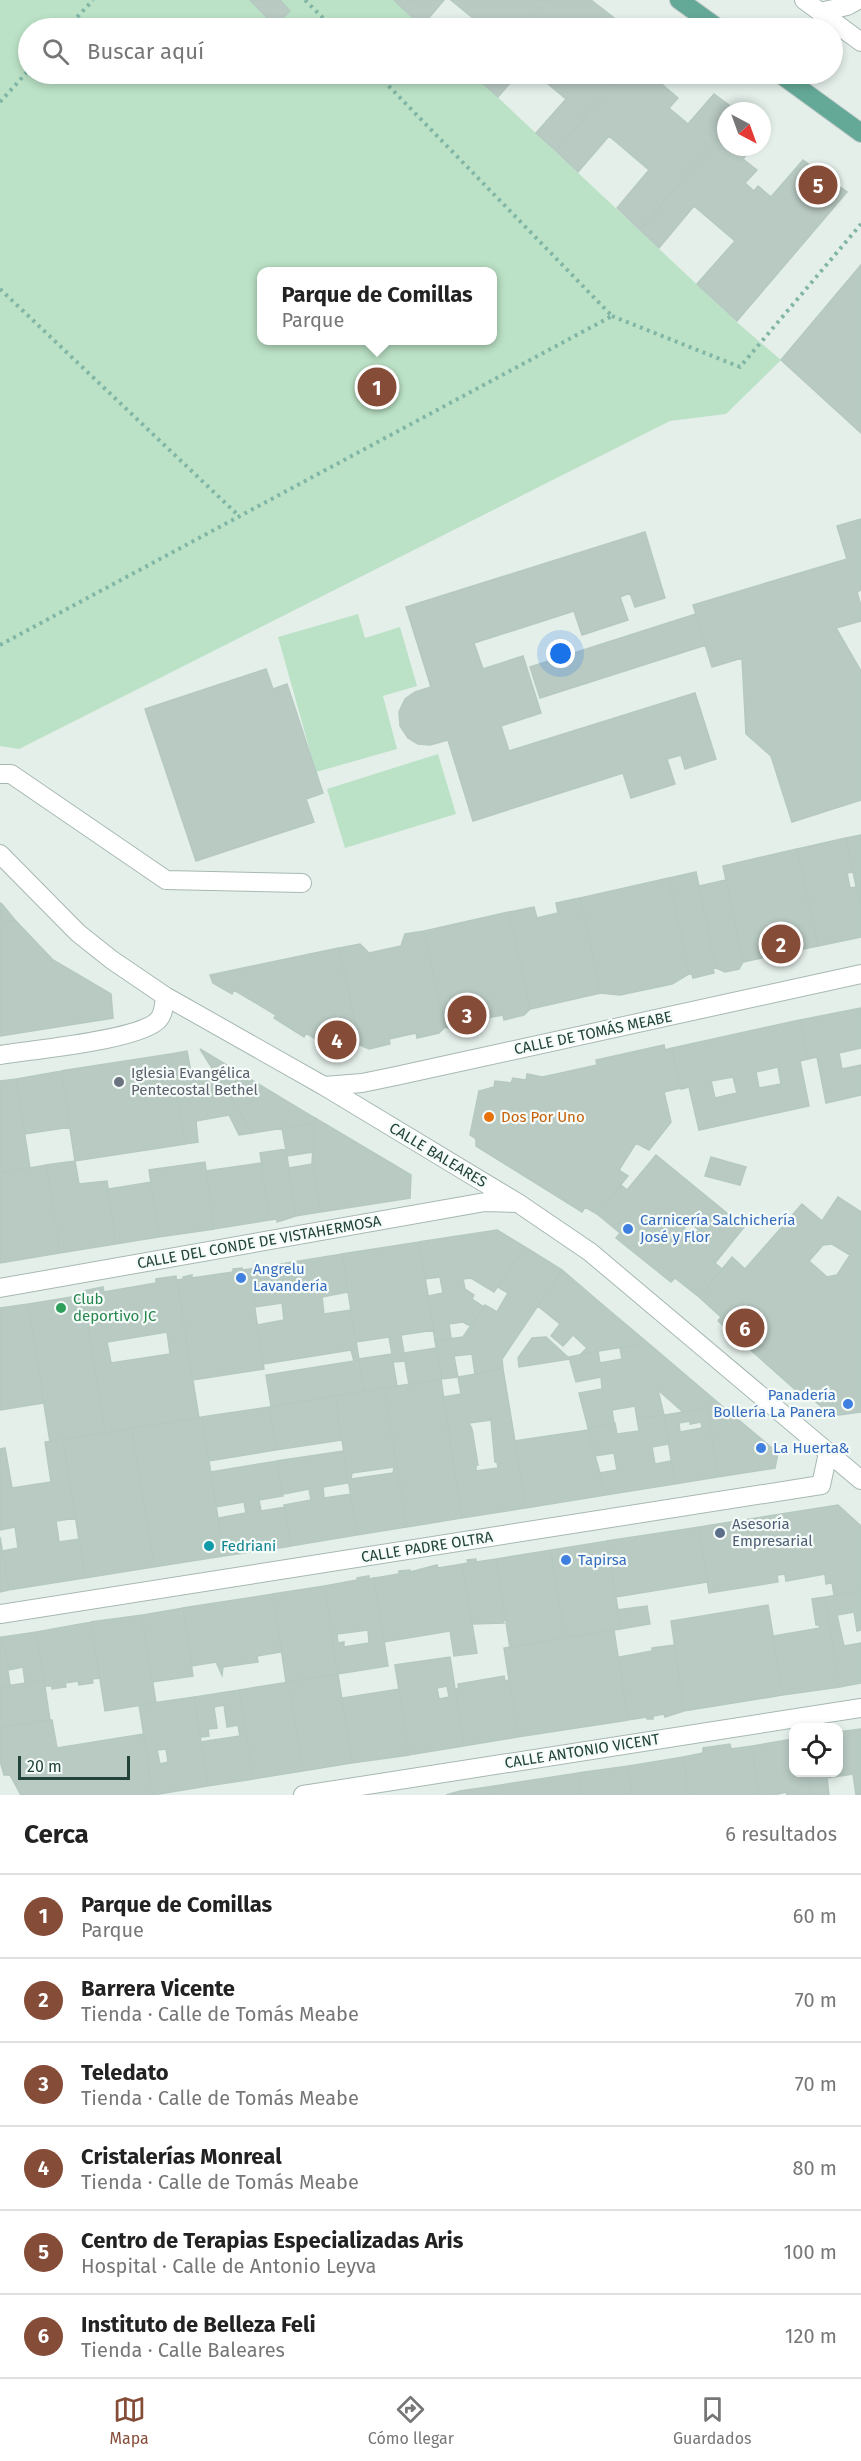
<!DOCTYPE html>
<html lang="es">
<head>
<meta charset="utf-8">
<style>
  :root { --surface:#fff; --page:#f2f2f2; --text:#222; --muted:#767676; --line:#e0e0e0; --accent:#854c38 }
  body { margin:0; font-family:"Fira Sans",sans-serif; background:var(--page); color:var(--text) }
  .controls { position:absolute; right:18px; bottom:18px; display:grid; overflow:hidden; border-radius:12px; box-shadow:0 3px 9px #0003 }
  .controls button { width:54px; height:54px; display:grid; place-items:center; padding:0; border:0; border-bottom:2px solid var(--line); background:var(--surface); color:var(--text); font:30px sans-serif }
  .compass { position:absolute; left:717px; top:102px; width:54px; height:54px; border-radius:50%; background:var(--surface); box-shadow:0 3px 9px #0003; rotate:139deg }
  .scale { position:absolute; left:18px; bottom:15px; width:112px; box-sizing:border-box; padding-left:6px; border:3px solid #21433a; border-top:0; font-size:16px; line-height:21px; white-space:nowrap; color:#21433a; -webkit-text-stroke:4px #f5fbf8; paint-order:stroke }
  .you { position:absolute; left:561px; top:654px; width:21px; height:21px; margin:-15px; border:4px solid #fff; border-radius:50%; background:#1a73e8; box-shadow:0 0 0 9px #1a73e833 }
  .badge { display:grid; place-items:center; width:39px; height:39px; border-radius:50%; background:var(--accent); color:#fff; font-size:20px; font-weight:700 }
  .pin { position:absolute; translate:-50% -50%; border:3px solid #fff; box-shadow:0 2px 6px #0006 }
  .popup { position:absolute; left:257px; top:267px; width:240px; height:78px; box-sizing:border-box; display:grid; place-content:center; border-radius:12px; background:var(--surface); filter:drop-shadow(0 2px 4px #0005); font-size:20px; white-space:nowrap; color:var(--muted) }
  .popup b { font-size:22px; color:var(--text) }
  .popup::after { content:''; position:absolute; left:50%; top:100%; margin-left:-12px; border:12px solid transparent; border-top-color:var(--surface) }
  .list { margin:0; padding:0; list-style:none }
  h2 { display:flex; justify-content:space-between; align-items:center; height:78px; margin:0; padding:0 24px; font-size:26px }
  h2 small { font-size:20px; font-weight:400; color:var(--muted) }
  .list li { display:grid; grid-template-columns:39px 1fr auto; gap:18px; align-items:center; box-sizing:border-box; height:84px; padding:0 24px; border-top:2px solid var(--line) }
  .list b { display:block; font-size:22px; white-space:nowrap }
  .list p { margin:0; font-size:20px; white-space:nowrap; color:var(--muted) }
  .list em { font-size:20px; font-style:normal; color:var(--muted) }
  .icon { flex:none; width:33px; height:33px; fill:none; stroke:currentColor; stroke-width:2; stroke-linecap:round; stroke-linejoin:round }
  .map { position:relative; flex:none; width:861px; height:1795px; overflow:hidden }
  .search { position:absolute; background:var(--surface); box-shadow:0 3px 9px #0003; left:18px; right:18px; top:18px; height:66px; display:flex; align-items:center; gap:15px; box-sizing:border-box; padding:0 21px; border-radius:33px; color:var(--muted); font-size:22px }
  .sheet { height:582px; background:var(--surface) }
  nav { display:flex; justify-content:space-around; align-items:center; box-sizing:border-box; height:84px; border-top:2px solid var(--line); background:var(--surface); font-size:16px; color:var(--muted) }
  nav a { display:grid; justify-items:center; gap:3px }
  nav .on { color:var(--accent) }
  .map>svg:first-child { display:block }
  .green { fill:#bbe2c6; fill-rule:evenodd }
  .building { fill:#b9cac3; stroke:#b5c9c1; stroke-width:1.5; fill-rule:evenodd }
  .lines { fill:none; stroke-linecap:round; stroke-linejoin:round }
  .minor-casing { stroke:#a6b8b2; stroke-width:20 }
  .major-casing { stroke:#c1cac8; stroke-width:20 }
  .path { stroke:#81b6a6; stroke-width:4; stroke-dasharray:3 4.5; stroke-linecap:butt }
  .minor { stroke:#fff; stroke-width:18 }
  .major { stroke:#64a998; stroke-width:18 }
  .worship-dot { fill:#6b7280; stroke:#f5fbf8; stroke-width:2 }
  .food-dot { fill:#e8710a; stroke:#f5fbf8; stroke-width:2 }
  .shop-dot { fill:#3f7fe0; stroke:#f5fbf8; stroke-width:2 }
  .leisure-dot { fill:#2e9e5b; stroke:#f5fbf8; stroke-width:2 }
  .service-dot { fill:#5c6f8a; stroke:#f5fbf8; stroke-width:2 }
  .culture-dot { fill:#0f9aa8; stroke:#f5fbf8; stroke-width:2 }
  .labels { text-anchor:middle; stroke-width:4.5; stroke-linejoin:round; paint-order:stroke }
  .street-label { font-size:15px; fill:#21433a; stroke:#f5fbf8 }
  .worship-label { font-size:15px; fill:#5b616d; stroke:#f5fbf8; text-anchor:start }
  .food-label { font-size:15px; fill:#c56008; stroke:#f5fbf8; text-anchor:start }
  .shop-label { font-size:15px; fill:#366cbe; stroke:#f5fbf8; text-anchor:start }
  .leisure-label { font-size:15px; fill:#27864d; stroke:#f5fbf8; text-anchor:start }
  .service-label { font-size:15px; fill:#4e5e75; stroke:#f5fbf8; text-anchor:start }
  .culture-label { font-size:15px; fill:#0d838f; stroke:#f5fbf8; text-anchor:start }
</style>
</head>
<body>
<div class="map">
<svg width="861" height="1795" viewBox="0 0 861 1795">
  <rect width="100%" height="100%" fill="#e4efea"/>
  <path class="green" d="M0 0H393L424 28H28V74H473L739 324 781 360 726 414 670 421 19 749 0 746ZM262 272H493V340H262Z
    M358 614 365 638 400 627 417 686 383 696 397 749 316 772 278 637Z
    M438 754 456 814 345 848 327 789Z"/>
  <path class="building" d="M250 0H280L290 11 275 26Z
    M394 0H409L402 8Z
    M409 0H444L422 26 402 8Z
    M451 0H548L524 28H485Z
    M548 0H591L627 28H524Z
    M486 74H518L498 97 480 81Z
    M536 74H621L556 151 536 133 566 99Z
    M621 74H662L657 80 678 98 669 108 688 124 714 94 737 111H726V129L640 230 617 208 649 170 609 136 578 172 556 151Z
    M726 129V147H753L743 159 757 170 745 183 754 191 758 186 771 197 803 160 847 192 737 321 697 284 735 241 694 206 659 248 640 230Z
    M861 265V433L781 360Z
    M861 519V590L857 592 861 606V621L836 628 861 671V800L792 822 771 756 746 734 742 658 712 667 693 605 847 559 837 526Z
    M645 532 665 598 635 607 630 593 620 597 628 620 582 635 574 611 474 643 483 669 523 656 541 713 501 726 509 751 695 693 716 759 685 769 681 755 667 759 675 784 631 798 623 773 473 821 448 740 430 745 418 744 408 738 400 726 399 712 405 699 415 692 431 687 406 607Z
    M696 614 706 645 540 698 530 667Z
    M266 669 273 689 287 684 323 793 306 799 314 822 196 861 145 709Z
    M861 835V910L846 838Z
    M846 838 853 872 847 873 850 888 856 887 861 910V937L818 946 797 849Z
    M797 849 818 946 743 962 723 866Z
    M696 872 716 968 713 969 714 973 693 978 692 974H689L669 878Z
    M669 878 689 974 672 984 620 995 601 993 580 898Z
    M726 880 743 962 739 969 725 972 716 968 699 886Z
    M580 898 601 993 530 1009 509 912 534 907 537 918 558 913 556 903Z
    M0 903 2 904 15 920 0 923Z
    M509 912 530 1009 524 1015 504 1020 503 1015 476 1020 478 1025 453 1030 445 1027 424 931Z
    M15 920 53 960 111 994 113 1018 0 1036V923Z
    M424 931 445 1027 439 1033 417 1038 416 1033 389 1039 390 1044 369 1049 360 1045 339 948 360 944 369 953 401 946 405 934Z
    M339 948 360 1045 335 1051 306 1033 304 1037 274 1018 276 1015 234 990 232 994 213 983 210 975Z
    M861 1008V1048L839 1053 842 1069 861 1065V1095L826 1103 817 1057 808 1059 800 1020Z
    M800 1020 808 1059 800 1061 809 1106 699 1130 689 1087 681 1089 672 1048ZM778 1067 781 1084 759 1088 756 1072ZM733 1077 737 1093 715 1098 711 1081Z
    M664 1045 665 1050 672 1048 681 1088 664 1092 671 1122 649 1150 636 1143 619 1170 628 1176 597 1214 585 1207 582 1212 476 1146V1139L470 1135 479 1091 494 1087 495 1081 511 1083 513 1078 526 1080 527 1074 542 1077 552 1075 597 1065 596 1060Z
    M200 1049 315 1118 314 1123 253 1133Z
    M187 1051 192 1078 216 1074 253 1133 239 1135 229 1115 196 1121 198 1142 185 1144 170 1054Z
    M170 1054 185 1144 75 1161 61 1071Z
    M61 1071 70 1127 25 1134 16 1079Z
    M16 1079 30 1168 0 1173V1081Z
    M315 1118 411 1175 410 1198 321 1212 312 1163Z
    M314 1123 313 1152 287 1156 282 1128Z
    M286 1149 296 1216 277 1222V1219L270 1220 260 1153Z
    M656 1155 744 1227 715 1263 722 1269 699 1297 675 1278 671 1282 616 1238 620 1233 597 1214 621 1185 627 1190ZM689 1222 699 1230 693 1236 684 1229Z
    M711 1157 746 1167 740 1185 705 1176Z
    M75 1161 79 1184 107 1181 116 1244 60 1253 46 1165Z
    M205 1162 214 1229 159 1237 149 1170Z
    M261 1163 270 1220 214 1229 206 1171Z
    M312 1164 321 1212 296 1216 288 1168Z
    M46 1165 60 1253 0 1263V1173Z
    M151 1182 159 1237 116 1244 108 1189Z
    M838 1197 861 1212V1412L832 1416 802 1390 798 1392 718 1321 721 1317 699 1297 732 1257 745 1269 802 1204 822 1221ZM832 1244 850 1255 837 1275 827 1277 809 1261 823 1245Z
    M497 1230 525 1247 494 1292 471 1278 463 1279 465 1289 474 1295 472 1299 484 1307 470 1326 463 1322 449 1324 451 1338 435 1341 428 1296 443 1293 440 1277 425 1279 419 1242Z
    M419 1242 434 1330 401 1335 404 1353 436 1348 442 1379 409 1385 405 1361 393 1362 397 1386 364 1391 359 1359 392 1354 389 1337 356 1342 342 1254Z
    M525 1247 562 1270 502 1359 503 1369 475 1374 472 1354 454 1356 458 1377 442 1379 435 1341 463 1337 485 1305 497 1312 508 1293 498 1287Z
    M342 1254 348 1292 322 1297 324 1314 351 1310 364 1391 271 1406 266 1375 354 1361 351 1350 264 1364 257 1325 284 1320 282 1303 255 1307 249 1269Z
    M242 1268V1270L249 1269 264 1369 193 1380 177 1280 184 1279 183 1277 192 1275V1278L233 1272V1269Z
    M562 1270 604 1306 648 1343 581 1354 587 1348 573 1335 563 1346 551 1336 560 1324 538 1306Z
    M176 1276 199 1418 105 1433 83 1291 103 1287 104 1292 156 1283V1279ZM167 1332 170 1354 111 1363 107 1342Z
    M83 1295 105 1433 50 1442 28 1304Z
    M28 1304 44 1403 0 1410V1308Z
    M546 1337 570 1359 519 1367 518 1358 532 1338Z
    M648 1343 722 1406 683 1412 658 1390 664 1415 637 1419 635 1406 612 1410 614 1423 588 1428 579 1393 602 1389 601 1377 576 1382 569 1357 598 1351 600 1363 622 1359 620 1348Z
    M503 1369 526 1508 462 1518 443 1397 461 1394 458 1377ZM491 1420 495 1462H497L498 1468 476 1471V1465H478L472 1429 469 1423Z
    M441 1379 462 1518 407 1527 384 1388Z
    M384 1388 407 1527 357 1535 335 1396ZM394 1467 393 1473 351 1479 352 1473Z
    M335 1396 341 1440 276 1450 269 1407Z
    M722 1406 778 1453 775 1468 718 1477 708 1408Z
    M269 1407 276 1450 209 1461 202 1417Z
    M708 1408 718 1477 675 1484 664 1415ZM690 1421V1424L701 1422 702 1428 680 1432 679 1423Z
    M664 1415 669 1444 652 1447 655 1464 671 1461 675 1484 606 1495 599 1473 617 1470 614 1453 595 1456 588 1428 615 1423 617 1434 639 1431 637 1419Z
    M202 1417 224 1556 154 1567 132 1428Z
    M132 1428 154 1567 85 1578 63 1439Z
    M588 1430 606 1495 526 1508 515 1441Z
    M63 1439 76 1518 56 1521 58 1534 59 1542 79 1539 85 1578 9 1590 2 1551 18 1548 15 1527 0 1530V1449L5 1448 12 1488 51 1482 45 1442Z
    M343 1451 348 1483 323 1487 324 1498 351 1494 357 1535 291 1546 284 1505 311 1500 309 1489 283 1494 277 1461Z
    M277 1461 283 1496 259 1500 261 1511 285 1507 291 1546 224 1556 218 1518 246 1513 244 1502 216 1507 210 1472Z
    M838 1505 861 1526V1591L834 1595 832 1583 826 1584 825 1574 786 1581 785 1574 777 1575 778 1582 709 1593 699 1527Z
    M699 1527 708 1582 616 1597 607 1541Z
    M0 1537 9 1590 0 1592Z
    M607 1541 621 1629 564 1638 551 1550Z
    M551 1550 564 1638 510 1648 496 1559Z
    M476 1559V1562L496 1559 505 1620 503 1621 504 1623 472 1624 462 1564 468 1563 467 1560Z
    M462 1564 477 1653 454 1656 450 1631 384 1642 374 1578 399 1574V1571L410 1570V1572L437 1565 438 1568Z
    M369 1576V1579L374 1578 388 1666 338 1674 324 1586 357 1580V1578ZM368 1630 369 1643 344 1647V1642L338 1643 337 1634Z
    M324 1586 338 1674 286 1682 273 1594Z
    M861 1591V1630L857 1631 854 1612 837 1615 844 1646 861 1643V1683L839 1687 825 1597Z
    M273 1594 281 1652 257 1656 258 1662 223 1667 222 1675 216 1662 192 1666 183 1608Z
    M825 1597 839 1687 783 1695 773 1636 820 1628 819 1625H816L812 1599Z
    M768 1605 783 1695 684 1711 671 1621Z
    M647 1606 650 1624 621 1629 617 1610Z
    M183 1608 193 1676 152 1682 142 1615Z
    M142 1615 156 1703 105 1711 91 1622Z
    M91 1622 100 1678 92 1679 93 1683 79 1685 78 1681 65 1683 66 1687 52 1689V1686H45L36 1632Z
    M614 1630 628 1720 518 1737 504 1648Z
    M36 1632 44 1680 25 1683 23 1667 8 1670 3 1637Z
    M0 1637H3L10 1685 0 1687Z
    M674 1645 684 1711 665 1717 664 1714 653 1716V1719H647V1717L628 1720 619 1657 652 1651V1648Z
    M450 1657 464 1746 409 1755 395 1665ZM447 1686 449 1697 439 1699 437 1688Z
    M338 1674 352 1763 303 1771 289 1682Z
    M504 1676 505 1681 509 1680 518 1737 464 1746 455 1689 459 1688 458 1684Z
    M44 1680 50 1720 0 1727V1687Z
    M289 1682 303 1771 253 1779 239 1690Z
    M399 1689 409 1755 352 1763 342 1698Z
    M239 1690 253 1779 208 1786 201 1742 240 1736 239 1731 238 1725 227 1727 224 1705 214 1707 217 1728 208 1729 209 1736 201 1737 194 1697Z
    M194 1697 208 1786 153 1795 139 1705ZM166 1749 168 1762 160 1764 157 1750Z
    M52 1720 57 1748 143 1734 153 1795H21L10 1775H4L0 1761V1727Z
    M861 1729V1795H856L853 1774 827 1778 829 1795H811L808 1772H838V1732Z
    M794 1739V1772H808L811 1795H787L786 1792 774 1795H759L752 1746Z
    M730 1744 731 1749 752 1746 759 1795H689L683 1757 703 1753V1748Z
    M683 1757 689 1795H632L628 1766Z
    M628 1766 632 1795H581L578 1773Z
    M578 1773 581 1795H496L494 1786Z
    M494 1786 496 1795H446L460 1791Z"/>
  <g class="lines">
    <defs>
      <path id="minor" d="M804 0 861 42
        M820 12 847 6 858 0
        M0 774H11L166 880 302 883
        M0 854 78 933 112 960 165 996 324 1086 518 1203 590 1252 861 1480
        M0 1055C30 1050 143 1040 159 1019 164 1013 164 1004 165 996
        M324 1086 362 1083 396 1076 861 974
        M0 1288 485 1202 516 1203
        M0 1614 821 1485 828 1453
        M303 1795 861 1708"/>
      <path id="major" d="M679 0 718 28
        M780 74 861 133"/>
    </defs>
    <use href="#minor" class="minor-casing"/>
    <use href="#major" class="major-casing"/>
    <path class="path" d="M305 0 333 28
      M67 28 93 0
      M0 102 28 71
      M0 289 238 515
      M612 316 740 367 861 224
      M0 645 612 316 377 74"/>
    <use href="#minor" class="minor"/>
    <use href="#major" class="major"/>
  </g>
  <circle class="worship-dot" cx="119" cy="1082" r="6"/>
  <circle class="food-dot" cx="489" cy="1117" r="6"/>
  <g class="shop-dot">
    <circle cx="628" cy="1229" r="6"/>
    <circle cx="241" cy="1278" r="6"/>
    <circle cx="848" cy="1404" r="6"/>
    <circle cx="761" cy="1448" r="6"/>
    <circle cx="566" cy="1560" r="6"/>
  </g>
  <circle class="leisure-dot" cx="61" cy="1308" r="6"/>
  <circle class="service-dot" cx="720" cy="1533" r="6"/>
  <circle class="culture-dot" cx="209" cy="1546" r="6"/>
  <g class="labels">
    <g class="street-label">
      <text transform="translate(593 1033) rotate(-12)" y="5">CALLE DE TOMÁS MEABE</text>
      <text transform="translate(438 1155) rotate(31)" y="5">CALLE BALEARES</text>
      <text transform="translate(259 1242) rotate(-10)" y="5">CALLE DEL CONDE DE VISTAHERMOSA</text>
      <text transform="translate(427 1547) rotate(-9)" y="5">CALLE PADRE OLTRA</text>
      <text transform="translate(582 1751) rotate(-9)" y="5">CALLE ANTONIO VICENT</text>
    </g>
    <g class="worship-label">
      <text x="131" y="1078">Iglesia Evangélica<tspan x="131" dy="17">Pentecostal Bethel</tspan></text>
    </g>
    <g class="food-label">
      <text x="501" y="1122">Dos Por Uno</text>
    </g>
    <g class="shop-label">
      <text x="640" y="1225">Carnicería Salchichería<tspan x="640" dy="17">José y Flor</tspan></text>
      <text x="253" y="1274">Angrelu<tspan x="253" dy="17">Lavandería</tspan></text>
      <text x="836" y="1400" text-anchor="end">Panadería<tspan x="836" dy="17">Bollería La Panera</tspan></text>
      <text x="773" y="1453">La Huerta&amp;</text>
      <text x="578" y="1565">Tapirsa</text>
    </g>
    <g class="leisure-label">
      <text x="73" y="1304">Club<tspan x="73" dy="17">deportivo JC</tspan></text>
    </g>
    <g class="service-label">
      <text x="732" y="1529">Asesoría<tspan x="732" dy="17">Empresarial</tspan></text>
    </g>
    <g class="culture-label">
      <text x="221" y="1551">Fedriani</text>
    </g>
  </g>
</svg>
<div class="controls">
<button><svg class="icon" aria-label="locate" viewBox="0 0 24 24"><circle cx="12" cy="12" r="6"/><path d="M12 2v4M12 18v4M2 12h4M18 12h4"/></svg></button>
</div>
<svg class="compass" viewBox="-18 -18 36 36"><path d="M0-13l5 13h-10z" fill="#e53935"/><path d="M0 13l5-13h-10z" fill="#767676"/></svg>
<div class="scale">20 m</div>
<div class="you"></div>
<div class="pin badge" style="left:377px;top:387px">1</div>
<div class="popup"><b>Parque de Comillas</b>Parque</div>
<div class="pin badge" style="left:781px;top:944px">2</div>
<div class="pin badge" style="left:467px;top:1015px">3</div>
<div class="pin badge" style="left:337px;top:1040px">4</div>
<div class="pin badge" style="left:818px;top:185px">5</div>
<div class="pin badge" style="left:745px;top:1328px">6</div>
<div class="search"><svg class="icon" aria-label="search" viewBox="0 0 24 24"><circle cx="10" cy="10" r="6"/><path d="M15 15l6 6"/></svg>Buscar aquí</div>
</div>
<section class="sheet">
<h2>Cerca<small>6 resultados</small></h2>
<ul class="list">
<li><span class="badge">1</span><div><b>Parque de Comillas</b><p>Parque</p></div><em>60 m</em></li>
<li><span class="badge">2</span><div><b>Barrera Vicente</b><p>Tienda · Calle de Tomás Meabe</p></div><em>70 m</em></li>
<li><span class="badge">3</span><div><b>Teledato</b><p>Tienda · Calle de Tomás Meabe</p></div><em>70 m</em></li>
<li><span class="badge">4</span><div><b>Cristalerías Monreal</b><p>Tienda · Calle de Tomás Meabe</p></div><em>80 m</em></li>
<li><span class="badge">5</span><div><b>Centro de Terapias Especializadas Aris</b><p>Hospital · Calle de Antonio Leyva</p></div><em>100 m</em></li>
<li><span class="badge">6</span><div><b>Instituto de Belleza Feli</b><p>Tienda · Calle Baleares</p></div><em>120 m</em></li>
</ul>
</section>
<nav>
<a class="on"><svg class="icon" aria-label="map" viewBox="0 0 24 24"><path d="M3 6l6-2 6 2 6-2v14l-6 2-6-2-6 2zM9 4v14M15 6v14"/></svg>Mapa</a>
<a><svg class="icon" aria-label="directions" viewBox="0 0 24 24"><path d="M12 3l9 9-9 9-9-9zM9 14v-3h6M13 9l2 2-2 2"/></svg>Cómo llegar</a>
<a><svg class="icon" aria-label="saved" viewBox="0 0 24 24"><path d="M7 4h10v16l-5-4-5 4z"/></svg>Guardados</a>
</nav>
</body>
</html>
